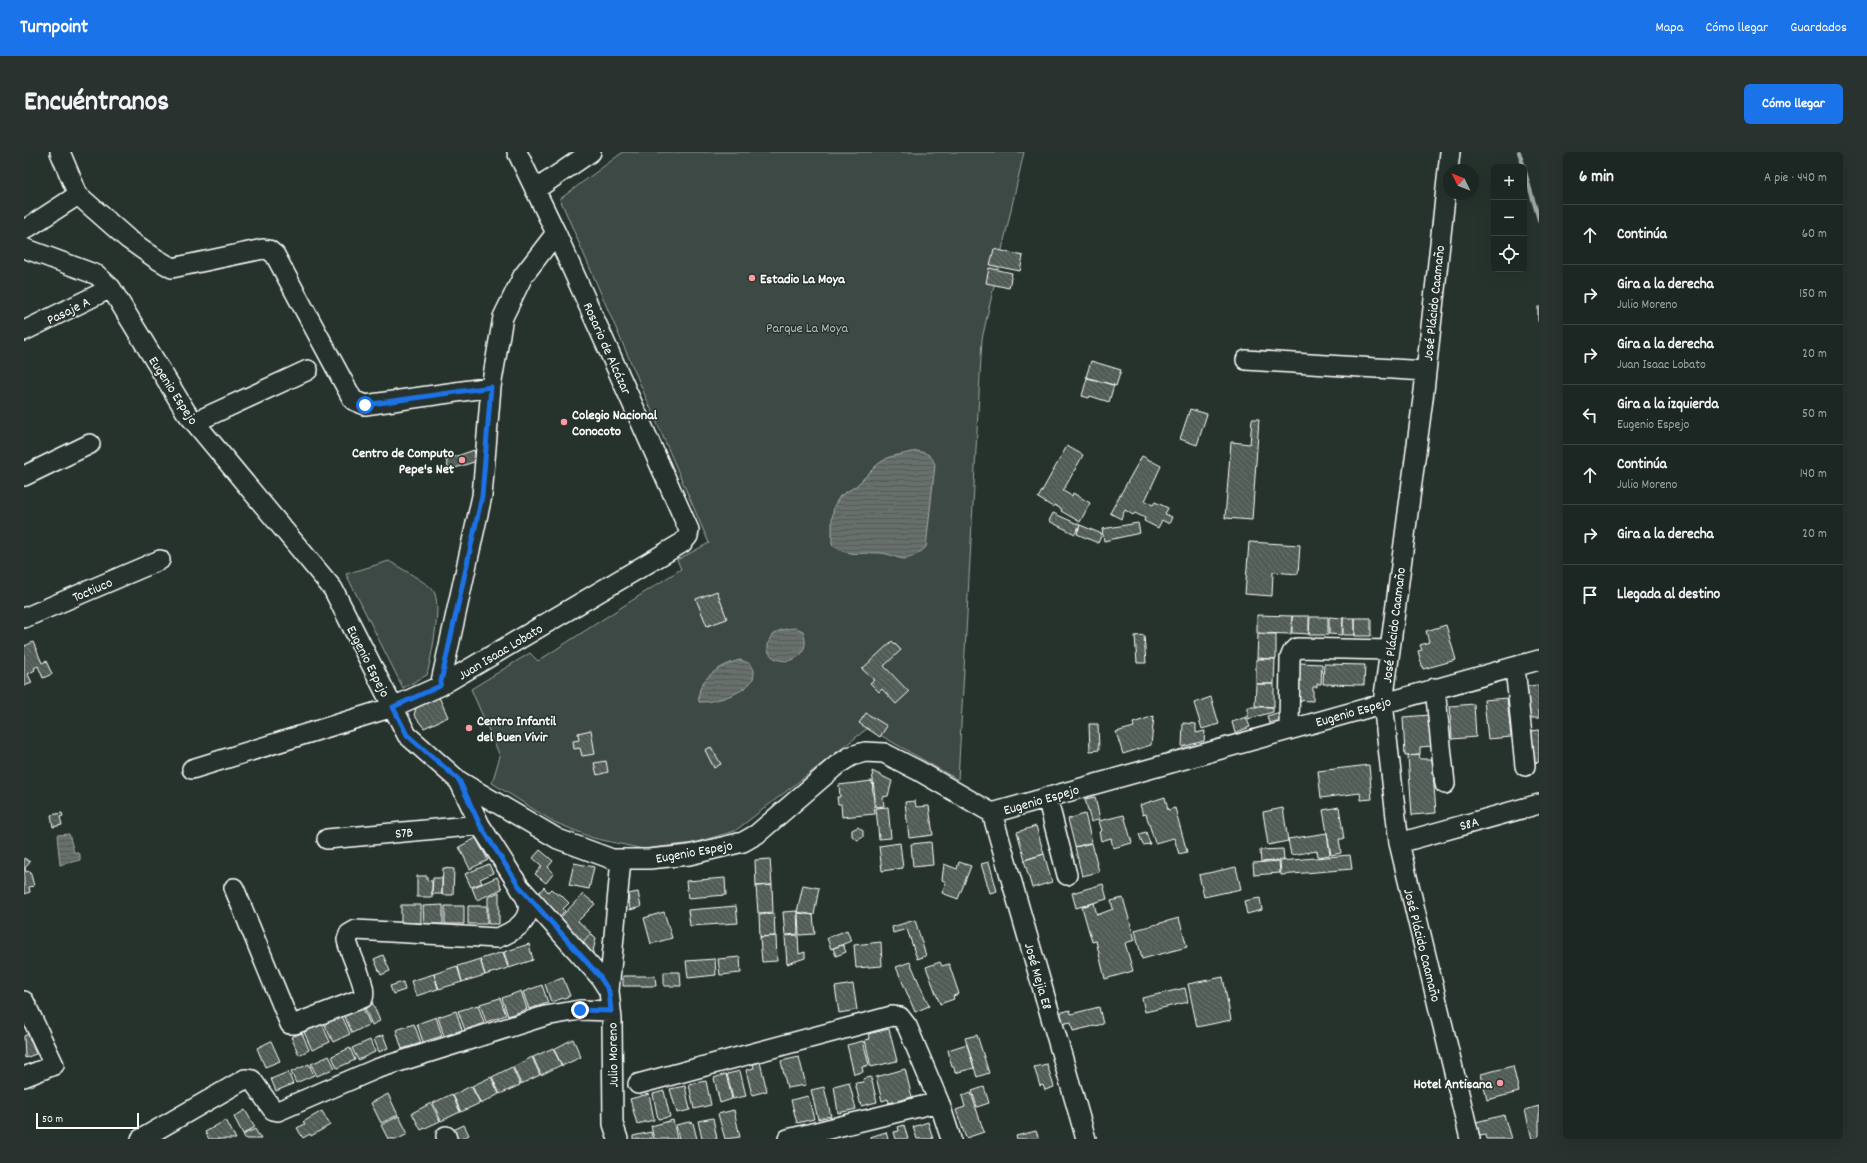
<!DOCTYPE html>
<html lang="es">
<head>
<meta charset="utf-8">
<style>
  :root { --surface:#1c2622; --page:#29322f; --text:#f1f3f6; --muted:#a0a5a5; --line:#3a4340; --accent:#1a73e8 }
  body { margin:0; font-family:Dekko,sans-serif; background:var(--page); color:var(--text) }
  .controls { position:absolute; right:12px; top:12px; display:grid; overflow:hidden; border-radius:6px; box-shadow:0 4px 16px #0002 }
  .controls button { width:36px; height:36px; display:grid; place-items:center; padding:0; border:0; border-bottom:1px solid var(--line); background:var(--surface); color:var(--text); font:20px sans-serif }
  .compass { position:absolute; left:1419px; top:12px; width:36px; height:36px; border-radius:50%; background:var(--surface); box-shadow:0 4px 16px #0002; rotate:313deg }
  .scale { position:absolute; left:12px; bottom:10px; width:103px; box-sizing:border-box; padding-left:4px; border:2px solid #fff; border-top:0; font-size:11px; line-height:14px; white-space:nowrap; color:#fff; -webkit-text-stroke:3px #26332d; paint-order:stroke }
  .stop { position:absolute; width:12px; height:12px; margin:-9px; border:3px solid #1a73e8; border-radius:50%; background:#fff }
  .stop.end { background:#1a73e8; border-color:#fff; box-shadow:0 1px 4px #0008 }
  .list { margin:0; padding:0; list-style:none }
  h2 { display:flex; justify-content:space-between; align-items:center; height:52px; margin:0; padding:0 16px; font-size:17px }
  h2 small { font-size:13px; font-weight:400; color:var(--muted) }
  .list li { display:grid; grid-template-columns:26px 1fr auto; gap:12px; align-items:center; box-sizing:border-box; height:60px; padding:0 16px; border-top:1px solid var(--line) }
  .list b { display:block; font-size:15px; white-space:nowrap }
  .list p { margin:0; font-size:13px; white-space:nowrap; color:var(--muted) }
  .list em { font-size:13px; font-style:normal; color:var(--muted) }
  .icon { flex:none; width:22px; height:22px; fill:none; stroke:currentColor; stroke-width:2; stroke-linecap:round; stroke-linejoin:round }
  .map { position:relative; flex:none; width:1515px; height:987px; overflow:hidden; border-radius:6px }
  header { display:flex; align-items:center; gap:24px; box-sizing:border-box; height:56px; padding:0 20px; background:var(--accent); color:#fff }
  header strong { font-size:19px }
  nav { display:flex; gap:22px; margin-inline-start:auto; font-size:14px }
  .intro { display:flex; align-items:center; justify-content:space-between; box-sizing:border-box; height:96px; padding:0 24px }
  h1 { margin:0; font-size:28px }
  .button { padding:10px 18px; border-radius:6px; background:var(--accent); color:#fff; font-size:14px; font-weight:700 }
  main { display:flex; gap:24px; padding:0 24px }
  aside { flex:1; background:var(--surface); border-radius:6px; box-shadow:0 4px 16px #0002 }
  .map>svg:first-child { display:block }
  .green { fill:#3e4944; stroke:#9ea4a2 }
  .water { fill:url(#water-rules); stroke:#a4a9a7 }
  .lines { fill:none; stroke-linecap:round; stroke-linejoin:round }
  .stream { stroke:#a4a9a7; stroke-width:4 }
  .building { fill:url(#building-back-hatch); stroke:#fff }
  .minor-casing { stroke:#fff; stroke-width:22 }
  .minor { stroke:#26332d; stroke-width:19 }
  .route { stroke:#1a73e8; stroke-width:5 }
  .poi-dot { fill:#ff9aa2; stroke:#26332d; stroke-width:1.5 }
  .labels { text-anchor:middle; stroke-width:3; stroke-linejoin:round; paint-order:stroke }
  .poi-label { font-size:14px; font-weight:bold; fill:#fff; stroke:#26332d; text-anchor:start }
  .street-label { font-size:14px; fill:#fff; stroke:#26332d }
  .park-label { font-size:14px; fill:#bbbfbe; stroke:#26332d }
</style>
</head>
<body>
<header>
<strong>Turnpoint</strong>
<nav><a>Mapa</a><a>Cómo llegar</a><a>Guardados</a></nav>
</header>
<div class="intro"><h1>Encuéntranos</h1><a class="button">Cómo llegar</a></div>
<main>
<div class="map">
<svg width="1515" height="987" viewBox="0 0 1515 987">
  <defs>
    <pattern id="water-rules" width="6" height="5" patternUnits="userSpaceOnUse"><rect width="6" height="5" fill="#67706c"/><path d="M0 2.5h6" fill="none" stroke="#575a59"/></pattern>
    <pattern id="building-back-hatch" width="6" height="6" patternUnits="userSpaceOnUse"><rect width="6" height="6" fill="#515c57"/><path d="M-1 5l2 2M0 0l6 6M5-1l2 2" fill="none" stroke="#6b7470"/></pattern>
  </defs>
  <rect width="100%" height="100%" fill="#26332d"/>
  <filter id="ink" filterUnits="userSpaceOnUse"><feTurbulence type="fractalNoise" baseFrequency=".025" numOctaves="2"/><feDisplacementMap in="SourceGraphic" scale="8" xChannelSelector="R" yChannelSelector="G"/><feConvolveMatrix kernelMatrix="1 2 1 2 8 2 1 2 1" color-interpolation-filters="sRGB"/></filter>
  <g filter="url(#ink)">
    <path class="green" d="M599 0H1000L958 187 934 628 844 576 711 679 669 691 619 697 569 686 530 670 468 631 476 604 447 537 506 501 514 509 657 417 653 408 685 391 536 47Z
      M365 409C373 414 405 432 409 438 419 451 407 506 403 523L379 536 322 422Z"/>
    <path class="water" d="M893 299C903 301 908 303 911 313L902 395C897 400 887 407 880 407 872 406 864 401 856 401 835 400 827 406 808 393V366L810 354 816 344 832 334 854 312 865 305Z
      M772 476 779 479C793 519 732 515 746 488 751 477 761 477 772 476Z
      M716 508C722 510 728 511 730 519 733 539 690 551 675 550 671 527 697 513 716 508Z
      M45 682 50 700 56 702V708L36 713 33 683Z"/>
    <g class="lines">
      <path class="stream" d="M1495 0 1500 15
        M1500 16 1515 68
        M1515 156V168"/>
    </g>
    <path class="building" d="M970 97 999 104 996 119 966 113Z
      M965 116 988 121 985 136 962 131Z
      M1067 209 1097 218 1092 234 1062 225Z
      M1063 226 1090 233 1085 250 1066 244 1065 246 1058 244Z
      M1166 257 1183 262 1173 293 1156 287Z
      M1228 267H1235L1228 368 1201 366 1207 290 1226 292Z
      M1043 294 1059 303 1039 339 1048 344 1049 341 1066 351 1056 370 1037 359 1038 357 1030 353 1029 355 1014 346Z
      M450 298 453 309 425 318 422 308Z
      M1118 304 1137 314 1121 349 1129 353 1131 350 1144 356 1141 362 1148 365 1145 372 1138 368 1134 376 1120 369 1121 366 1111 361 1109 363 1101 358 1097 367 1086 361Z
      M1029 361 1056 373 1051 382 1025 369Z
      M1114 371 1116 381 1080 389 1078 377Z
      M1056 373 1078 382 1074 391 1053 382Z
      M1225 390 1276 393 1274 422 1249 420 1248 444 1221 442Z
      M693 439 703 467 683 474 672 447Z
      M1233 463 1268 464 1267 482 1233 481Z
      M1268 464H1285V482L1268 481Z
      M1286 465H1304V483H1285Z
      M1305 465 1319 466 1318 483 1305 482Z
      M1319 466H1331V483H1319Z
      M1331 466H1347V484H1331Z
      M1422 473 1432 508 1399 517 1394 499 1398 498 1396 493 1405 490 1402 479Z
      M1234 482H1252V507L1233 506Z
      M1120 483 1122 511H1113L1111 484Z
      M868 489 877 498 860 514 885 540 872 552 858 537 855 540 846 531 850 528 838 517Z
      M9 490 18 511 22 509 28 522 19 526 14 514 10 516 11 518 4 522 8 531 0 534V492L1 494Z
      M1232 507H1251L1250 532H1232Z
      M1275 511 1298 512 1297 532H1293V535H1289V549L1269 548Z
      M1300 512 1341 513 1340 533 1299 532Z
      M1232 532H1250V555L1231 554Z
      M1515 533V566H1506L1503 534Z
      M415 545 424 565 400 576 390 563 392 556Z
      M1187 545 1195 572 1178 577 1170 551Z
      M1483 546 1487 585 1464 587 1460 548Z
      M1450 552 1452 585 1428 587 1426 554Z
      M1224 555H1249V560L1224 567Z
      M842 561 863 574 856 585 835 571Z
      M1253 561 1254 563 1259 561 1261 567 1245 571 1243 564Z
      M1406 563 1408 594 1396 595V603L1381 604 1379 565Z
      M1130 564 1127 593 1099 602 1092 580 1110 575 1109 571Z
      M1222 565 1226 575 1211 581 1208 570Z
      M1159 571 1172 572V581L1181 579 1180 589 1158 595Z
      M1065 572H1074L1075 598 1066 599Z
      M567 578 571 602 558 604 556 596 550 597 549 589 555 588 554 581Z
      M1515 578V610L1510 611 1507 579Z
      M687 595 697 612 690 616 681 598Z
      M1395 603 1396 607H1408L1412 661 1388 663 1384 604Z
      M582 609 584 620 573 623 570 611Z
      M1345 613 1348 647 1337 648 1336 641 1297 646 1294 619Z
      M848 619 868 629 864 644 859 645 860 654 852 655Z
      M848 629 851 662 818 665 817 652H814L813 645H816L815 633Z
      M1071 645 1076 667 1067 670 1061 647Z
      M1141 645 1144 658 1151 656 1163 700 1155 702 1150 686 1131 691 1122 662 1119 663 1116 653Z
      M891 649 892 655 905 654 909 683 885 686 881 650Z
      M864 655 867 686 855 687 852 656Z
      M1315 655 1320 687H1315L1317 701 1307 703 1299 658Z
      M1259 656 1264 689 1244 693 1239 660Z
      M38 661 39 664 36 665 38 673 29 675 27 663Z
      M1061 662 1068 690 1051 695 1044 667Z
      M1100 663 1108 691 1089 696 1087 686 1077 689 1075 680 1078 679 1075 669Z
      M1012 674 1020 702 1001 708 993 680Z
      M834 675 839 679V685L834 688 828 684V678Z
      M1122 680 1126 692 1119 693 1115 682Z
      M1303 681 1306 703 1294 705 1293 699 1267 703 1264 687Z
      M452 686 464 708 446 717 435 695Z
      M907 690 909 713 889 715 887 692Z
      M876 691 879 716 858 719 855 694Z
      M1068 691 1075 720 1058 724 1051 695Z
      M1259 697 1260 708 1237 710 1236 698Z
      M516 698 529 709 524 715 530 721 522 731 511 722 518 714 509 706Z
      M1020 702 1028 730 1008 736 1000 708Z
      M1326 703 1328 717 1257 723 1256 709Z
      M0 706 6 710 1 716 2 720 6 719 10 734 5 735 6 740 0 742Z
      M746 707 748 733 732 734 731 708Z
      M1255 709 1256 721 1230 723 1229 711Z
      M935 710 947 714 934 747 918 741 922 730 918 728 920 712 933 717Z
      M965 710 973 739 966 741 957 712Z
      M550 711 570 715 565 737 545 733Z
      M465 712 469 721 456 727 458 731 447 735 441 722Z
      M1212 715 1217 737 1180 745 1175 723Z
      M419 716 430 717 429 743H418Z
      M393 724H403V728L408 729V745H393Z
      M473 725 478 737 453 748 448 736Z
      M409 726H418V742H408Z
      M701 726 702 743 664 746 662 729Z
      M1079 732 1083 747 1052 756 1048 741Z
      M748 733 749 760 734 761 732 734Z
      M779 733 795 736 790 763 773 760Z
      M520 735 524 740 527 737 534 743 535 741 545 751 539 757 541 759 532 768 510 746Z
      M475 740V772H464V745Z
      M614 740 617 755 606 758 604 742Z
      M559 742 571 752 554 769 567 781 557 792 533 769Z
      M1099 746 1111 788 1101 791 1109 819 1081 827 1072 789 1068 790 1058 755 1070 751 1073 763 1089 757 1087 749Z
      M1236 746 1238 758 1223 762 1220 749Z
      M377 753H397V771H377Z
      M419 753V772H400L399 754Z
      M421 754H440V772H421Z
      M444 754H463V772H444Z
      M712 754 714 771 666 774 664 758Z
      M773 759 774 782 761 783 759 760Z
      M640 760 648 786 627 792 620 766Z
      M750 761 751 784 736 785 735 762Z
      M774 761 789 763 791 782 775 783Z
      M1155 766 1163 795 1118 807 1111 778Z
      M891 768 902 804 893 807 883 777 869 781 868 775Z
      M823 778 827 789 807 797 803 786Z
      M568 782 572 786 568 804 557 793Z
      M774 783 775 802 781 800V806L763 812 761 784Z
      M752 784 753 809 738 810 736 785Z
      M857 790 858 814 832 816 830 793Z
      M505 792 509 808 485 816 480 800Z
      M819 793 822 800 812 804 809 796Z
      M479 800 484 816 461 823 456 807Z
      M359 803 366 819 357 823 350 807Z
      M716 805 717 821 696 823 694 807Z
      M456 807 461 823 438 830 434 814Z
      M691 807 692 823 664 826 662 809Z
      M886 810 905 854 891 860 872 815Z
      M916 810 918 814 925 812 935 842 929 844 930 847 916 852 902 815Z
      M433 814 438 830 415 837 410 822Z
      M640 820H656L657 834H640Z
      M410 822 414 837 392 844 387 829Z
      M599 824H631L632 834H599Z
      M1199 825 1207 868 1173 875 1164 832Z
      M539 826 546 844 527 850 521 832Z
      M379 830 381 838 369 842 366 834Z
      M829 832 833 858 815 861 811 835Z
      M518 833 524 851 505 857 499 840Z
      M1161 836 1164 850 1121 860 1118 846Z
      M497 839 503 857 484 864 478 846Z
      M476 846 482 863 462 870 456 852Z
      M348 850 356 869 348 873 340 854Z
      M454 853 460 871 441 878 434 859Z
      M338 854 346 872 328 881 320 863Z
      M1075 855 1079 872 1049 879 1047 870 1037 872 1035 861 1046 858 1047 862Z
      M432 859 438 878 420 884 414 865Z
      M318 864 326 882 309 890 300 871Z
      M412 865 418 884 399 890 393 872Z
      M298 872 306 890 288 898 280 880Z
      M390 872 397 891 378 897 372 878Z
      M865 877 873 909 847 915 841 888 846 887 844 882Z
      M278 881 285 898 275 903 267 885Z
      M4 882 12 902 1 906 0 884Z
      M359 883 364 896 355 900 350 887Z
      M953 883 965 921 953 925 941 886Z
      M549 887 557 905 538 914 530 897Z
      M346 888 351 900 334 908 328 896Z
      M247 889 256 909 241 915 233 896Z
      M839 889 845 913 838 915 839 920 830 922 823 893Z
      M943 892 950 916 931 921 930 915H928L924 898Z
      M326 896 331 908 313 916 308 904Z
      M529 896 537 913 517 923 509 905Z
      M305 904 311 916 293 924 287 912Z
      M508 905 516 923 497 932 489 915Z
      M775 905 782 933 763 936 757 909Z
      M736 910 743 939 728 943 722 918 730 916 729 912Z
      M285 912 290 923 272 931 267 920Z
      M1023 912 1030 935 1021 938 1019 933 1016 934 1010 915Z
      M1489 914 1495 940 1463 948 1457 922Z
      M488 915 496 933 476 942 468 925Z
      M881 917 888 945 865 951 864 947 858 949 852 925Z
      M716 919 722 944 709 947 703 922Z
      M264 920 269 932 252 939 247 927Z
      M702 922 708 947 696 951 690 926Z
      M467 925 475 942 457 952 448 934Z
      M847 925 853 950 837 954 831 931 840 930 839 927Z
      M682 929 687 953 670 957 665 932Z
      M825 930 832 957 814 961 810 934Z
      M447 934 456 951 437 960 429 943Z
      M661 934 666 958 653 961 646 937Z
      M800 935 807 964 794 967 787 938Z
      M960 935 965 951 953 955 948 939Z
      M640 939 646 965 634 967 629 942Z
      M947 941 960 980 942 986 932 958 941 955 938 944Z
      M364 942 374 963 357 971 347 951Z
      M428 942 436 960 417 969 409 951Z
      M625 942 630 968 613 972 606 947Z
      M784 944 790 967 773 971 767 948Z
      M407 951 416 969 397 978 388 961Z
      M1515 954V987H1508L1501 958Z
      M221 958 231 975 219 982 210 965Z
      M710 958 716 985 701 987 694 962Z
      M298 959 306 973 287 984 286 982 279 986 273 976 281 972 279 970Z
      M1480 963 1487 987H1462L1461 983 1456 984 1452 970Z
      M375 964 384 982 374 987H364L357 973Z
      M689 966 693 987H678L674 969Z
      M202 968 212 987H185L181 980Z
      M649 968 653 987H630L627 974Z
      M665 970 669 971 673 987H655L652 973Z
      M904 970 909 987H893L889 975Z
      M440 973 445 983 437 987H430L427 979Z
      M880 973 884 987H872L870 980 875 979 874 975Z
      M231 977 237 987H222L219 983Z
      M1012 979 1015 987H993L992 984Z
      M627 980 628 987H609V984Z
      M862 980 864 987H847L846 985Z"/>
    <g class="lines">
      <defs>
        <path id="minor" d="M36 0 54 43 104 87 131 106 148 116 239 97 245 98 251 103 329 248 341 253 467 235
          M1426 0 1400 239 1359 551 1375 691 1446 987
          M511 38 567 0
          M0 78 54 43
          M0 96 73 123 87 136 162 260 309 437 383 583 435 629 534 687 588 707H625L665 703 719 690 733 682 813 613 827 604 841 600 860 601 895 619 968 661 1515 508
          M0 179 87 136
          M1222 208 1402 219
          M171 270 284 218
          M0 324 66 292
          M0 466 136 408
          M1491 515 1501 614
          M416 534 458 344 467 235 479 165 499 124 532 81
          M1411 536 1421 632
          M1265 577 1266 506 1268 501 1273 496 1366 498
          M168 617 369 555 416 534 658 391 664 384 665 378 532 81 493 0
          M435 629 456 673 495 734 576 825 585 839 588 867 589 972 594 987
          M1023 645 1043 723
          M968 661 1062 987
          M303 687 456 673
          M1375 691 1515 652
          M210 736 266 872H271L339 846C344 834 325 802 323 788L325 782 332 778 473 786C487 781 507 770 504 752 503 746 498 740 495 734
          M585 839 597 707
          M0 849 30 913 0 925
          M614 932 868 864 876 865 883 874 915 950 927 987
          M422 984 423 987
          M117 987 221 927 228 928 249 958 254 959 352 917 521 864 556 858 587 859
          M764 987 915 950"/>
      </defs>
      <use href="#minor" class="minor-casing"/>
      <use href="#minor" class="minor"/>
    </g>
  </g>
  <g class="lines" filter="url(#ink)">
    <path class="route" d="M341 253 467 235 458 344 416 534 369 555 383 583 435 628 456 673 495 734 576 825 585 839 587 859 556 858"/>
  </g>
  <g class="poi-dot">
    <circle cx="728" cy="126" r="4"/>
    <circle cx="540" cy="270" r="4"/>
    <circle cx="438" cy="308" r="4"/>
    <circle cx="445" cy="576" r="4"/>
    <circle cx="1476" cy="931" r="4"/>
  </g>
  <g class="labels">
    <g class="poi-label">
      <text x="736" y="131">Estadio La Moya</text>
      <text x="548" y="267">Colegio Nacional<tspan x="548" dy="16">Conocoto</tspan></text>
      <text x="430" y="305" text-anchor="end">Centro de Computo<tspan x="430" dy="16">Pepe's Net</tspan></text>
      <text x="453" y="573">Centro Infantil<tspan x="453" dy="16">del Buen Vivir</tspan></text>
      <text x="1468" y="936" text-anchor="end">Hotel Antisana</text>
    </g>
    <g class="street-label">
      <text transform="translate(1409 151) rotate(-84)" y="5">José Plácido Caamaño</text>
      <text transform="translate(44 158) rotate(-26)" y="5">Pasaje A</text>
      <text transform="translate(584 196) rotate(66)" y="5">Rosario de Alcázar</text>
      <text transform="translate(150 238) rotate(57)" y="5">Eugenio Espejo</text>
      <text transform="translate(68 437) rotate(-23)" y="5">Toctiuco</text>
      <text transform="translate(1369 473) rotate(-83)" y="5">José Plácido Caamaño</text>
      <text transform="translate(476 499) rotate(-31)" y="5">Juan Isaac Lobato</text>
      <text transform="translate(345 509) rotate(63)" y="5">Eugenio Espejo</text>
      <text transform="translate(1329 559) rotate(-16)" y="5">Eugenio Espejo</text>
      <text transform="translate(1017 647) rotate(-16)" y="5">Eugenio Espejo</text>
      <text transform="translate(1445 671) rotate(-15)" y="5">S8A</text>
      <text transform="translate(380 680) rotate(-5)" y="5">S7B</text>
      <text transform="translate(670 699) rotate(-10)" y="5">Eugenio Espejo</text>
      <text transform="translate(1399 793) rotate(76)" y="5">José Plácido Caamaño</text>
      <text transform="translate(1015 824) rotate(74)" y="5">José Mejia E8</text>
      <text transform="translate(588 903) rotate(-91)" y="5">Julio Moreno</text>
    </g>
    <g class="park-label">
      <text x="783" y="180">Parque La Moya</text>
    </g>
  </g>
</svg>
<div class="controls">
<button>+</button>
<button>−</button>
<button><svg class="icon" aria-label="locate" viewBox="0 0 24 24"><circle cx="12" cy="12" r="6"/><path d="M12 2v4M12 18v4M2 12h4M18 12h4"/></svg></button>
</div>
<svg class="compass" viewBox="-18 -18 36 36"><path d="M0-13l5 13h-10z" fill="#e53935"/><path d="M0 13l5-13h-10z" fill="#a0a5a5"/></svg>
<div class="scale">50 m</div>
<div class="stop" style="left:341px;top:253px"></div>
<div class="stop end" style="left:556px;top:858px"></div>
</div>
<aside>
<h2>6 min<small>A pie · 440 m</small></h2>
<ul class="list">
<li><svg class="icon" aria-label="ahead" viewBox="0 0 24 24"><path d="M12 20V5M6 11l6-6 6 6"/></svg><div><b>Continúa</b></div><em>60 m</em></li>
<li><svg class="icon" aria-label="right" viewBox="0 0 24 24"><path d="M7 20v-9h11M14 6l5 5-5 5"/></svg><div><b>Gira a la derecha</b><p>Julio Moreno</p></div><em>150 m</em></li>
<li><svg class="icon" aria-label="right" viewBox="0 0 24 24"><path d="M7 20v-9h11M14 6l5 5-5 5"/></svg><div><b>Gira a la derecha</b><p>Juan Isaac Lobato</p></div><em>20 m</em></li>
<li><svg class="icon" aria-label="left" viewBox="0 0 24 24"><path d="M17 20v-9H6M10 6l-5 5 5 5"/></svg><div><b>Gira a la izquierda</b><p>Eugenio Espejo</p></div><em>50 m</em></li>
<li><svg class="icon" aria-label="ahead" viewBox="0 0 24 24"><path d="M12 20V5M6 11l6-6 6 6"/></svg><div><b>Continúa</b><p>Julio Moreno</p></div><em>140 m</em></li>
<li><svg class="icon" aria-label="right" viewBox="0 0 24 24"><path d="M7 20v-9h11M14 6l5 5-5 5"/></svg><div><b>Gira a la derecha</b></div><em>20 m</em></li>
<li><svg class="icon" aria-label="arrive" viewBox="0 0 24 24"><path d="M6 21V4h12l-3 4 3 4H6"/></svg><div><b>Llegada al destino</b></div></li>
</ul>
</aside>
</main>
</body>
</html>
